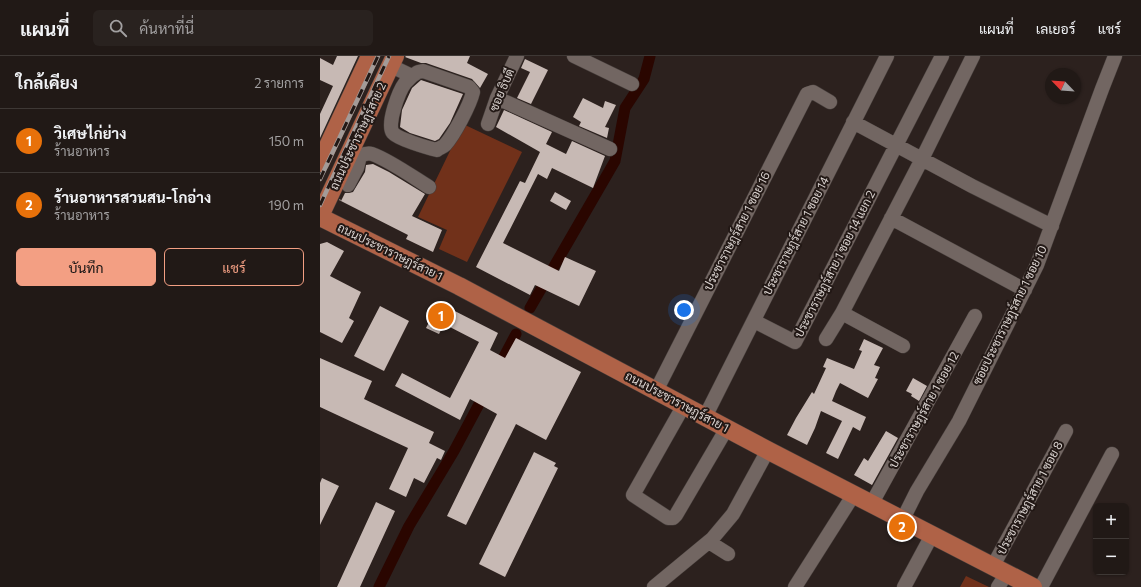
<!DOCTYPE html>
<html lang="th">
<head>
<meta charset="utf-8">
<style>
  :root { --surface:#211916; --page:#29221f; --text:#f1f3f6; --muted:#a2a0a1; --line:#3e3835; --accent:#f39f83 }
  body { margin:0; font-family:Commissioner,Sarabun,sans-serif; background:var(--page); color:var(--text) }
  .controls { position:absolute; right:12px; bottom:12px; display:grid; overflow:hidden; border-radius:6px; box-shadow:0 1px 3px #0004 }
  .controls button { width:36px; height:36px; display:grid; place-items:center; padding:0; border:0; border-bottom:1px solid var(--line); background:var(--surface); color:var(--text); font:20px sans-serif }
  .compass { position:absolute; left:725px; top:12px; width:36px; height:36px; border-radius:50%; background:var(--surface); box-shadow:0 1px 3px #0004; rotate:295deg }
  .you { position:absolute; left:364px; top:254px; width:14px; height:14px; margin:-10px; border:3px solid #fff; border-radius:50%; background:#1a73e8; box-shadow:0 0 0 6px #1a73e833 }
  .badge { display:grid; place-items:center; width:26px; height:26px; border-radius:50%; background:var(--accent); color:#fff; font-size:13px; font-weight:700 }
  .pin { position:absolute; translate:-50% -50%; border:2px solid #fff; box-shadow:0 1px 4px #0006 }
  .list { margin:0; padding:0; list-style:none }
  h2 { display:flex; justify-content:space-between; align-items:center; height:52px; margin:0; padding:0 16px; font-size:17px }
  h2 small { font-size:13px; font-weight:400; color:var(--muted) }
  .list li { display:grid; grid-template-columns:26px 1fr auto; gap:12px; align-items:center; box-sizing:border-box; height:64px; padding:0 16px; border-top:1px solid var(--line) }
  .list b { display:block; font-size:15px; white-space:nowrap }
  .list p { margin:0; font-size:13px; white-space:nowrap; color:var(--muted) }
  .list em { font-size:13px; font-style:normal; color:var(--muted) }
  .actions { display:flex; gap:8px; padding:12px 16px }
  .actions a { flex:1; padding:9px 0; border:1px solid var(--accent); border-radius:6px; text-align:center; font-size:14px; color:var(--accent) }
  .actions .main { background:var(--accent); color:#111 }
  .icon { flex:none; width:22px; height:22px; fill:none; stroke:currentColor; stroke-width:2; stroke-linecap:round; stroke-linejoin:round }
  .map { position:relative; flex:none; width:821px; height:531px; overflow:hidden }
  header { display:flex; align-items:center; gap:24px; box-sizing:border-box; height:56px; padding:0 20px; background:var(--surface); border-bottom:1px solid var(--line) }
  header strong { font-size:19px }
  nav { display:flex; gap:22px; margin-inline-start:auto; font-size:14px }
  .search { width:280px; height:36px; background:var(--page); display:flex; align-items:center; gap:10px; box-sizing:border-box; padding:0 14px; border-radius:6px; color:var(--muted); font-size:15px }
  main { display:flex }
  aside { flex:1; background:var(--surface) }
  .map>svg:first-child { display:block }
  .green { fill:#71311a }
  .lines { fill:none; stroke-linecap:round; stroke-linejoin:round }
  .canal { stroke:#2a0600; stroke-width:11 }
  .building { fill:#c7b9b4 }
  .minor-casing { stroke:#473f3c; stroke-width:15 }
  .major-casing { stroke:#473f3c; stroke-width:19 }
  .minor { stroke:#726662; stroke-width:14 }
  .major { stroke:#af6247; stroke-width:18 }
  .rail-casing { stroke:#a39b98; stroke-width:4.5 }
  .rail { stroke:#221815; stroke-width:3; stroke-dasharray:9; stroke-linecap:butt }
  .labels { text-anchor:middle; stroke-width:4; stroke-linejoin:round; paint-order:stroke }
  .street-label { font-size:12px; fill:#dad3d0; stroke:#221815 }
</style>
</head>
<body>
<header>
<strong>แผนที่</strong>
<div class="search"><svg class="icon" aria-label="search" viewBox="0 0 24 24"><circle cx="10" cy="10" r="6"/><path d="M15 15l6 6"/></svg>ค้นหาที่นี่</div>
<nav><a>แผนที่</a><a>เลเยอร์</a><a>แชร์</a></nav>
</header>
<main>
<aside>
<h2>ใกล้เคียง<small>2 รายการ</small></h2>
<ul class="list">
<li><span class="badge" style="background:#e8710a">1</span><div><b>วิเศษไก่ย่าง</b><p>ร้านอาหาร</p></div><em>150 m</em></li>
<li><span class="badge" style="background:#e8710a">2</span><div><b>ร้านอาหารสวนสน-โกอ่าง</b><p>ร้านอาหาร</p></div><em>190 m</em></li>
</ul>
<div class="actions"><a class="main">บันทึก</a><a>แชร์</a></div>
</aside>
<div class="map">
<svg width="821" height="531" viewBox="0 0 821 531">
  <rect width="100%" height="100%" fill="#2c211e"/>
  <path class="green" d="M143 68 202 96 147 206 119 193 127 174 98 161Z
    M646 520 669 531H640Z"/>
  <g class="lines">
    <path class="canal" d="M210 252 295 105 305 52 324 23 330 0
      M177 314 196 278
      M59 531 89 470 134 395 166 335"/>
  </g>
  <path class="building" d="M17 0H38L0 82V58L13 30 0 24V2L13 9Z
    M86 0H150L147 7 168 18 160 32 152 23 106 7H101L85 1Z
    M205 3 228 14 211 48 197 42 210 16 201 12Z
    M101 24 143 38 130 67 119 83 115 85 90 77 80 71 82 54 92 32Z
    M263 42 283 52 285 45 296 49 285 71 289 72 287 82 259 70 261 66 253 61Z
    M184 54 232 76 226 88 246 98 252 85 285 100 273 132 232 112 227 123 218 118 183 187 239 215 245 201 276 215 259 250 215 229 210 239 156 211 200 125 205 127 220 96 176 71Z
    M53 108 69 116 105 138 92 160 122 174 113 196 86 183 88 179 19 144 20 143 21 145 25 137H29L33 136 45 116 46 109Z
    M235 136 251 145 246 154 230 145Z
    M7 186 24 195 10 220 41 236 29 262 34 265 22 287 0 276V188Z
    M119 247 178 277 170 294 185 302 196 282 261 316 226 384 196 368 146 469 127 460 177 358 150 343 140 364 75 330 82 317 130 342 159 286 124 268 119 278 106 272Z
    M60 250 89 265 64 315 34 300Z
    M544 283 563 292 554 309 560 311 555 322 558 323 548 342 520 327 516 335 512 345 546 361 540 375 533 371 518 403 506 397 522 365 501 355 495 372 487 389 467 379 476 362 492 336 494 338 506 312 503 311 507 302 534 313 542 295 539 294Z
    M0 302 52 325 44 343 114 376 109 387 125 395 121 404 117 402 104 427 94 422 86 441 69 433 88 392 0 351Z
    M593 322 607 330 599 345 591 340 592 338 586 335Z
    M566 375 578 382 552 429 534 419 544 402 548 405Z
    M214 396 236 407 234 410 238 412 185 521 159 508Z
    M2 422 19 430 0 469V427Z
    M56 446 75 455 40 531H17Z"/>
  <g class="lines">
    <defs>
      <path id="minor" d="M254 0 312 28
        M71 10 92 20C90 22 87 25 85 27 79 35 66 69 73 77 78 83 108 92 117 94 119 92 123 91 125 89 134 79 150 49 153 36L149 31 103 15 98 16 92 20
        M177 42 290 93
        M533 66 652 130 732 170
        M168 68 177 42 197 0
        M40 100C44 98 48 97 52 98 69 104 93 121 109 131
        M28 129 37 112 40 100 32 97
        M571 162 705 234
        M522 257 583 290
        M434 265 475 286 622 0
        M506 283 522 257 602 103 653 0
        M336 335 487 38 493 36 510 46
        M364 349 313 439 348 462H353L356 459 407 372
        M385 361 567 0
        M552 447 655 260
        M583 463 597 435 639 365 717 209 782 33 795 0
        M389 486 408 498
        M673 510 746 375
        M334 531 392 483 413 458 448 394
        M475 531 534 438
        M584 531 612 479
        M678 531 687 517
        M721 531 792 398"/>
      <path id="major" d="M0 107 50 0
        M0 160 75 0
        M0 161 139 230 451 396 713 531"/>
    </defs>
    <use href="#minor" class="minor-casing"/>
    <use href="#major" class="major-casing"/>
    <use href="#minor" class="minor"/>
    <use href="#major" class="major"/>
    <defs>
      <path id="rail" d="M0 123 58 0
        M0 149 69 0"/>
    </defs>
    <use href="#rail" class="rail-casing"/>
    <use href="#rail" class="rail"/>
  </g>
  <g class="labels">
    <g class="street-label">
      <text transform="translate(182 34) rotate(-67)" y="4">ซอย ธิบดี</text>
      <text transform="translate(38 80) rotate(-65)" y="4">ถนนประชาราษฎร์สาย 2</text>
      <text transform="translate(417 175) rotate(-63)" y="4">ประชาราษฎร์สาย 1 ซอย 16</text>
      <text transform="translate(476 180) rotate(-63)" y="4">ประชาราษฎร์สาย 1 ซอย 14</text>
      <text transform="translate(70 196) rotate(26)" y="4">ถนนประชาราษฎร์สาย 1</text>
      <text transform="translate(515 208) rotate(-63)" y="4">ประชาราษฎร์สาย 1 ซอย 14 แยก 2</text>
      <text transform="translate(690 259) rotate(-64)" y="4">ซอยประชาราษฎร์สาย 1 ซอย 10</text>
      <text transform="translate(357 346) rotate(28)" y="4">ถนนประชาราษฎร์สาย 1</text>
      <text transform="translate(604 354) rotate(-61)" y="4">ประชาราษฎร์สาย 1 ซอย 12</text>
      <text transform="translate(710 442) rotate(-62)" y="4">ประชาราษฎร์สาย 1 ซอย 8</text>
    </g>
  </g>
</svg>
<div class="controls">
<button>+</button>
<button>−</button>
</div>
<svg class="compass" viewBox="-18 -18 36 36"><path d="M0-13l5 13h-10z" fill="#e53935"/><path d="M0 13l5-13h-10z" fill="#a2a0a1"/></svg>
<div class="you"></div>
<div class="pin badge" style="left:121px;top:260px;background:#e8710a">1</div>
<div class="pin badge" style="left:582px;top:471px;background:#e8710a">2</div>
</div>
</main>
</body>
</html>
